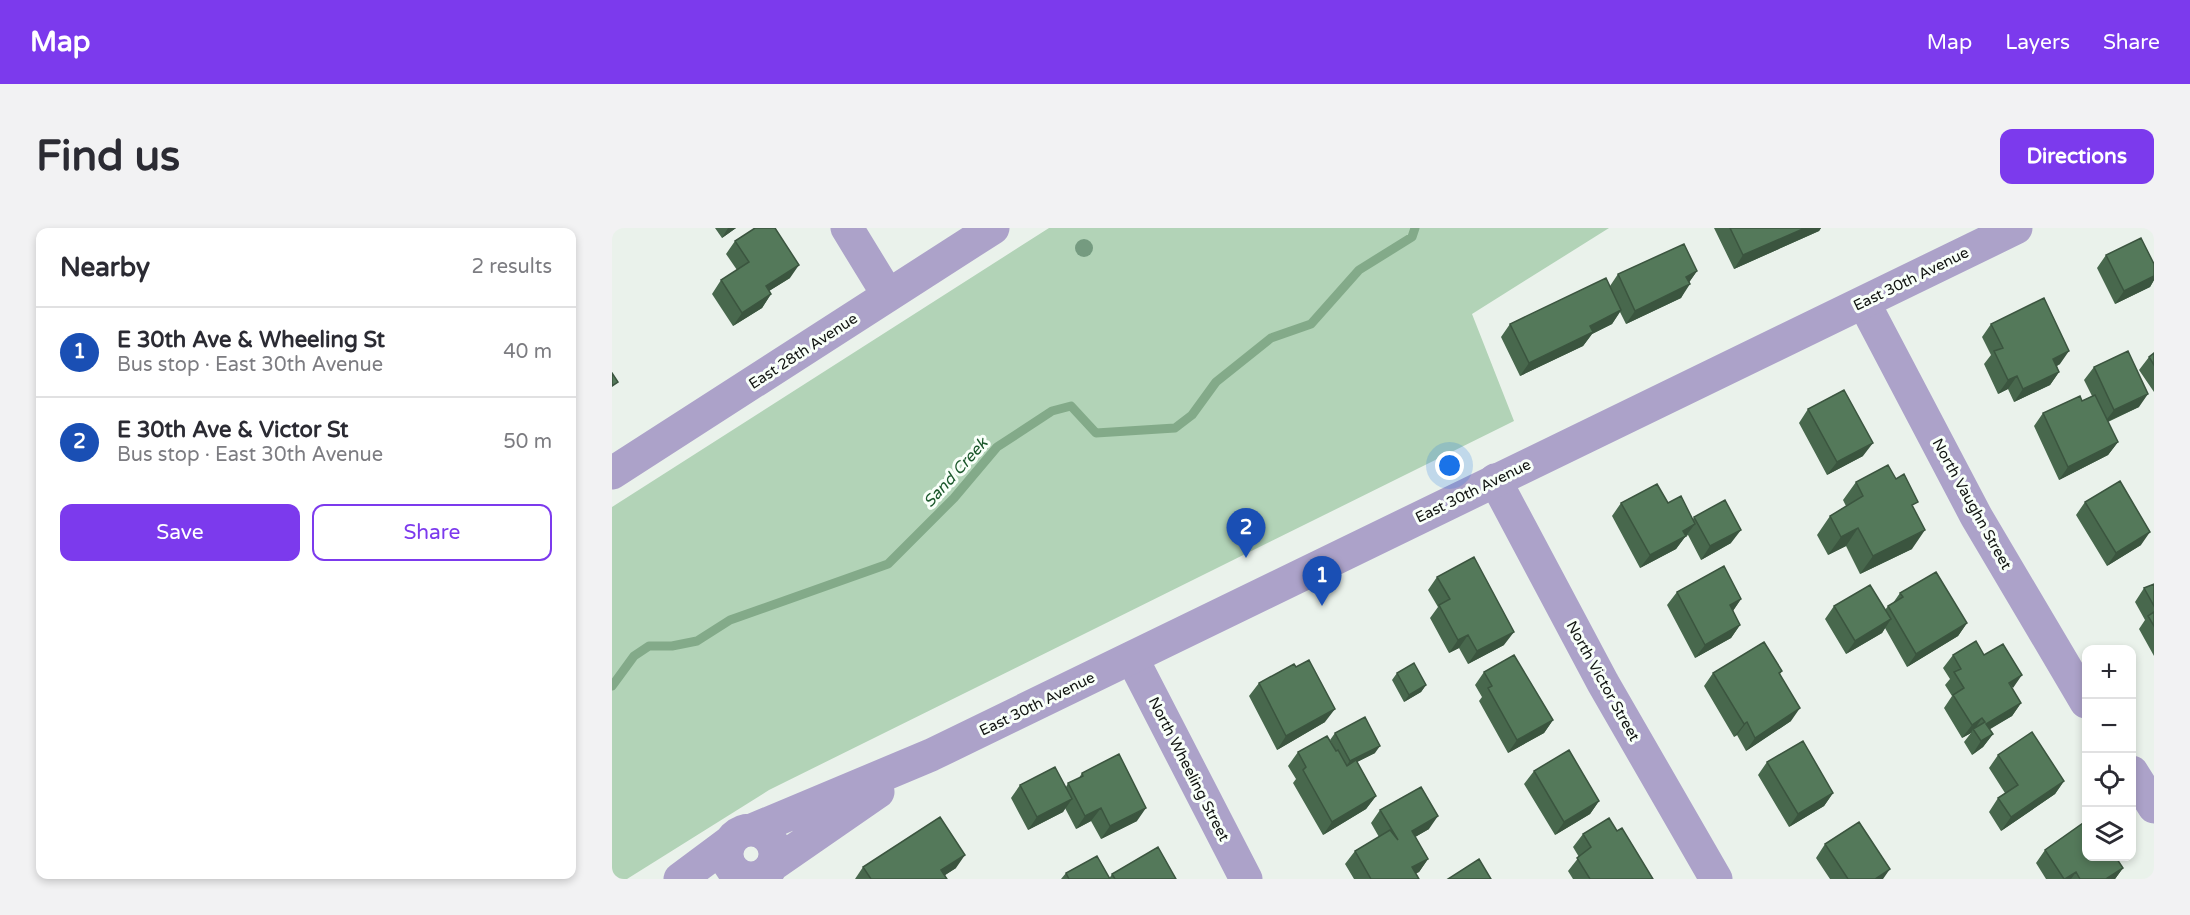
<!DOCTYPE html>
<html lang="en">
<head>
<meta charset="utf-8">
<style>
  :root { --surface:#fff; --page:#f2f2f3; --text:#2b2b33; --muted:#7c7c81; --line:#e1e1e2; --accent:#7c3aed }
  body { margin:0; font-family:"Varela Round",sans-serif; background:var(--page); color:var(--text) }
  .controls { position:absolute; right:18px; bottom:18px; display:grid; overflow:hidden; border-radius:12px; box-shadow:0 3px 9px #0003 }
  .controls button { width:54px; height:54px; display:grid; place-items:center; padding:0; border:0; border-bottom:2px solid var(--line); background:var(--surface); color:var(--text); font:30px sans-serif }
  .you { position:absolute; left:838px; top:238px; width:21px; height:21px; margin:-15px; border:4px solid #fff; border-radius:50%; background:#1a73e8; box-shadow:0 0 0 9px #1a73e833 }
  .badge { display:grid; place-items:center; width:39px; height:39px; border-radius:50%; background:var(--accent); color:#fff; font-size:20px; font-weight:700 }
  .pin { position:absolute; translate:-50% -50px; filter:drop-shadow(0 2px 3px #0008) }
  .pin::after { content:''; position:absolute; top:32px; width:21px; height:18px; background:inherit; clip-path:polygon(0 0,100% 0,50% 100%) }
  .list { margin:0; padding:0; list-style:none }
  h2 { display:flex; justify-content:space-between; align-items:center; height:78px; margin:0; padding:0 24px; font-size:26px }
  h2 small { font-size:20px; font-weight:400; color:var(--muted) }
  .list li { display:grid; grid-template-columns:39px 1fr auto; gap:18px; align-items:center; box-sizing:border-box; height:90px; padding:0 24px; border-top:2px solid var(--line) }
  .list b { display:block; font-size:22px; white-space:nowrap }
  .list p { margin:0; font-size:20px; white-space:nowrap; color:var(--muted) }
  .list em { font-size:20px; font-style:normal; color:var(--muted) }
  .actions { display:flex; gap:12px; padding:18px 24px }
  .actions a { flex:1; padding:14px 0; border:2px solid var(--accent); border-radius:12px; text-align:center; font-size:21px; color:var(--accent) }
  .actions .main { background:var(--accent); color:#fff }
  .icon { flex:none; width:33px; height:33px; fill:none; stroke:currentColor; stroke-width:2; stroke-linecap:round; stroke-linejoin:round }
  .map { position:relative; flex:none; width:1542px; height:651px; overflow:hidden; border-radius:12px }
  header { display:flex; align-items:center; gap:36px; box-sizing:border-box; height:84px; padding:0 30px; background:var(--accent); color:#fff }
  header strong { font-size:28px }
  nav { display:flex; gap:33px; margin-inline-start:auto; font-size:21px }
  .intro { display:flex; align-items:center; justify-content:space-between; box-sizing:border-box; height:144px; padding:0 36px }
  h1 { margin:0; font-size:42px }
  .button { padding:15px 27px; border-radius:12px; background:var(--accent); color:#fff; font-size:21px; font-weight:700 }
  main { display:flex; gap:36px; padding:0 36px }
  aside { flex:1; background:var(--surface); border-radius:12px; box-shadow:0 3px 9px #0003 }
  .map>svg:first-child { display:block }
  .green { fill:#b2d3b7 }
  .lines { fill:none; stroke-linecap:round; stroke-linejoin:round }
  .stream { stroke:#83aa89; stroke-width:9 }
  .minor { stroke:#aca2c9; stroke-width:33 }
  .tertiary { stroke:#aca2c9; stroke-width:33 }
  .tree { fill:#759b80 }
  .wall { fill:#48684d }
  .shaded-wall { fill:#3b553f }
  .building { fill:#54795a; stroke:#3b553f; stroke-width:1.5 }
  .labels { text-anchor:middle; stroke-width:6; stroke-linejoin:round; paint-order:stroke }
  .street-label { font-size:15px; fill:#111411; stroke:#f8fff9 }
  .water-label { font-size:16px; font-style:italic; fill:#1b572b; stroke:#f8fff9 }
</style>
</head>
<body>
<header>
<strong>Map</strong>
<nav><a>Map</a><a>Layers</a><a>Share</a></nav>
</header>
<div class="intro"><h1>Find us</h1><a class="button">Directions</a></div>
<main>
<aside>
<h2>Nearby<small>2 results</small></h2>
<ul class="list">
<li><span class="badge" style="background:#1a4fb4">1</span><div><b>E 30th Ave &amp; Wheeling St</b><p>Bus stop · East 30th Avenue</p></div><em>40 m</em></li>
<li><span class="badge" style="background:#1a4fb4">2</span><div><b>E 30th Ave &amp; Victor St</b><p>Bus stop · East 30th Avenue</p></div><em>50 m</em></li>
</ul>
<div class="actions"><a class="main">Save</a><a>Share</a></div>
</aside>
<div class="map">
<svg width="1542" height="651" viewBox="0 0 1542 651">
  <rect width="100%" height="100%" fill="#eaf2eb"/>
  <path class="green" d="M437 0H997L860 86 902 193 157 562 15 651H0V279Z"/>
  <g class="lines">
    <path class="stream" d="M0 458 22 428 37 418H60L85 413 118 392 276 336 342 270 385 219 440 183 459 178 484 205 563 200 580 187 604 154 659 110 699 96 747 42 800 9 803 0"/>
    <path class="minor" d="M235 0 276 67
      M1252 75 1364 288 1474 474
      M0 245 381 0
      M883 252 991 455 1104 651
      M520 430 634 651
      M1520 544 1542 579
      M151 648 152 651"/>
    <path class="tertiary" d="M115 626a24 24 0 1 1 48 0a24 24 0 1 1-48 0Z
      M140 602 319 527 1404 0
      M162 636 266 564
      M68 651 119 613"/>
  </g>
  <circle class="tree" cx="472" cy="20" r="9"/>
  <path class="wall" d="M103 0H124L110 10Z
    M1102 0H1209L1207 3 1122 41Z
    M123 13 178 50 157 63 159 66 150 80 121 98 100 66 109 52 125 42 114 26Z
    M1494 27 1542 36V52L1538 59 1503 76 1485 40Z
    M1085 43 1077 54 1069 70 1014 96 1008 84 1000 96 980 106 971 118 908 148 889 109 898 96 998 58 1006 46Z
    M1379 96 1448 136 1445 138 1447 144 1438 157 1402 174 1396 161 1386 166 1372 136 1379 127 1370 109Z
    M1542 125V164L1527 142 1537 129Z
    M1482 139 1527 179 1496 194 1506 214 1496 227 1447 252 1422 198 1431 185 1470 173 1480 168 1472 152Z
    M1196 181 1251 228 1215 247 1187 195Z
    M1244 254 1301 280 1300 321 1248 346 1234 318 1216 327 1205 307 1218 288 1234 278 1231 272Z
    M1473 274 1529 317 1495 338 1464 287Z
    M1009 275H1056L1081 291 1082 289 1119 315 1089 332 1076 307 1072 310 1064 321 1028 340 1000 288Z
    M825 349 892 417 856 436 847 420 837 425 818 390 826 379 816 362Z
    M1542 356V428L1527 401 1533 392 1523 374 1532 360Z
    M1065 364 1129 371 1121 383 1128 397 1119 410 1083 430 1055 377Z
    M1288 365 1355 395 1346 408 1295 439 1273 400 1270 405 1234 426 1213 391 1222 378 1273 382 1276 378 1281 375Z
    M1341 427H1372L1400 460 1409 475 1400 488 1377 501 1381 506 1371 519 1360 527 1352 514 1359 505 1350 510 1332 480 1340 468 1333 457 1338 451 1331 440Z
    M1170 443 1168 446 1179 493 1134 523 1125 507 1122 509 1092 458 1101 445Z
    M872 444 941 492 932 505 896 525 867 473 870 469 863 457Z
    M785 445 814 457 809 464 792 474 780 452Z
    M647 455 713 494 665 522 637 468Z
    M723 505 763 525 745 534 764 568 754 581 711 607 681 555 684 551 676 538 686 524 724 523 718 512Z
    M1386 527 1452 553 1443 566 1389 603 1377 584 1386 570 1393 565 1377 540Z
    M1155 534 1221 565 1212 578 1177 599 1146 547Z
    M922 543 987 573 978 586 943 607 912 556Z
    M470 545 525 593 489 611 479 593 464 601 453 580 451 584 416 602 399 570 408 557 454 559 456 555 467 550Z
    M768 582 817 601 803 609 816 631 807 644 804 645 807 651H742L733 636 743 623 767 609 759 595Z
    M1005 603 1041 651H961L956 643 967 629 961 619 971 606Z
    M1213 616 1271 651H1218L1204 630Z
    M1433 622 1511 640 1503 651H1434L1424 635Z
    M251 639 344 640 333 647 335 651H243Z
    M454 645 497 651 500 646 564 651H449Z"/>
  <path class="shaded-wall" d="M116 0H124L110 10Z
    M1193 0H1209L1207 3 1122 41 1131 27Z
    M187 37 178 50 144 71 154 58Z
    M1085 43 1076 56 1074 49Z
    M1542 48V52L1538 59 1503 76 1512 63Z
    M1078 56 1069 70 1014 96 1023 83Z
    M159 66 150 80 121 98 130 85Z
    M1009 82 1000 96 980 106 971 118 908 148 917 135 978 98Z
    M1457 123 1448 136 1432 144 1441 131Z
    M1447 144 1438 157 1402 174 1411 161Z
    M1405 148 1396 161 1386 166 1396 152Z
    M1536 166 1527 179 1492 195 1502 182Z
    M1506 214 1496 227 1447 252 1456 239Z
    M1261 215 1251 228 1215 247 1225 234Z
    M1083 296 1064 321 1028 340 1038 327 1071 303Z
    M1246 300 1234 318 1216 327 1229 309Z
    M1129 302 1119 315 1089 332 1098 318Z
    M1313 302 1300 321 1248 346 1261 328Z
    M1538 304 1529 317 1495 338 1504 325Z
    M1129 371 1120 384 1118 377Z
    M1279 391 1270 405 1234 426 1243 413Z
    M1355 395 1346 408 1295 439 1304 426Z
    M1128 397 1119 410 1083 430 1093 417Z
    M902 404 892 417 856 436 865 423Z
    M856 407 847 420 837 425 846 412Z
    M1410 447 1401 460 1397 455Z
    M814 457 809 464 792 474 797 467Z
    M1409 475 1400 488 1365 509 1374 496Z
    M1188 480 1179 493 1134 523 1143 510Z
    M723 481 713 494 665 522 674 508Z
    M1370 490 1362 502 1361 501 1359 505 1350 510 1360 497Z
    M941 492 932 505 896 525 905 512Z
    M1135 494 1125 507 1122 509 1132 496Z
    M1381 506 1371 519 1360 527 1369 513Z
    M768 518 763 525 733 540 738 533Z
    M1452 553 1443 566 1389 603 1399 589Z
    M1221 565 1212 578 1177 599 1186 586Z
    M764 568 754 581 711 607 720 594Z
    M460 571 451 584 416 602 425 589Z
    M987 573 978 586 943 607 952 594Z
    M489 580 479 593 464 601 473 588Z
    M534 580 525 593 489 611 498 598Z
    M826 588 817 601 791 616 800 603Z
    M353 627 344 640 327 651 329 642Z
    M816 631 807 644 794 651 800 639Z
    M1511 640 1503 651H1494Z
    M1278 641 1271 651H1263Z
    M1464 644 1459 651H1453Z"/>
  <path class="building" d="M143 0H163L187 37 154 58 159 66 130 85 109 52 137 34 123 13Z
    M1118 0H1193L1131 27Z
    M1529 10 1542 36V48L1512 63 1494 27Z
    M1072 16 1085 43 1074 49 1078 56 1023 83 1006 46Z
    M994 50 1009 82 978 98 981 104 917 135 898 96Z
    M1432 70 1457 123 1441 131 1447 144 1411 161 1405 148 1396 152 1382 123 1391 120 1379 96Z
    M1516 123 1536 166 1502 182 1482 139Z
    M1542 125V137L1537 129Z
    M0 145 6 154 0 158Z
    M1232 162 1261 215 1225 234 1196 181Z
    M1483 167 1506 214 1456 239 1431 185 1468 168 1470 173Z
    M1276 237 1284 251 1292 246 1306 274 1300 277 1313 302 1261 328 1246 300 1229 309 1218 288 1251 268 1244 254Z
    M1508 253 1538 304 1504 325 1473 274Z
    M1045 256 1056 275 1069 268 1083 296 1071 303 1074 308 1038 327 1009 275Z
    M1113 272 1129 302 1098 318 1082 289Z
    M862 329 902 404 865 423 856 407 846 412 827 377 838 371 825 349Z
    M1112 338 1129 371 1118 377 1128 397 1093 417 1065 364Z
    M1324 344 1355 395 1304 426 1276 378 1291 369 1288 365Z
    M1542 356V378L1532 360Z
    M1258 357 1279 391 1243 413 1222 378Z
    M1542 384V398L1536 388Z
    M1364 413 1372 427 1391 416 1410 447 1397 455 1409 475 1374 496 1381 506 1369 513 1361 501 1373 494 1370 490 1360 497 1341 467 1352 460 1342 444 1349 441 1341 427Z
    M1152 414 1170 443 1167 445 1188 480 1143 510 1135 494 1132 496 1101 445Z
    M902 427 941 492 905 512 876 460 880 458 872 444Z
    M697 432 723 481 674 508 647 455 682 436 684 439Z
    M802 435 814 457 797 467 785 445Z
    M753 489 768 518 738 533 723 505Z
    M1420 504 1452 553 1399 589 1386 570 1406 557 1386 527Z
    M715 508 724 523 726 522 735 538 744 532 764 568 720 594 691 542 694 539 686 524Z
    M1191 513 1221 565 1186 586 1155 534Z
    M957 522 987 573 952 594 922 543Z
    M507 526 534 580 498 598 489 580 473 588 456 555 471 548 470 545Z
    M443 539 460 571 425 589 408 557Z
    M809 559 826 588 800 603 816 631 800 639 807 651H759L743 623 778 602 786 612 768 582Z
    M328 589 353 627 329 642 335 651H259L251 639Z
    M997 590 1005 603 1010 600 1041 651H978L965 630 979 619 971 606Z
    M1474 593V628H1503L1511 640 1494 651H1468L1464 644 1453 651H1452L1433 622Z
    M1247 594 1278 641 1263 651H1236L1213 616Z
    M546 619 564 651H503L500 646Z
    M485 628 498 651H457L454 645Z
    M867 631 879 651H836Z"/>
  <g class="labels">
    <g class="street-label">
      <text transform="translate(1299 51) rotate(-26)" y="5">East 30th Avenue</text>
      <text transform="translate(191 123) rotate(-33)" y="5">East 28th Avenue</text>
      <text transform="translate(861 263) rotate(-26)" y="5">East 30th Avenue</text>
      <text transform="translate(1360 276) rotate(61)" y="5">North Vaughn Street</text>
      <text transform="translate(991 453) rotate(61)" y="5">North Victor Street</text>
      <text transform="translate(425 476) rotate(-26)" y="5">East 30th Avenue</text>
      <text transform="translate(577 541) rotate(63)" y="5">North Wheeling Street</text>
    </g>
    <g class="water-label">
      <text transform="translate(343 244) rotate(-48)" y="6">Sand Creek</text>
    </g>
  </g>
</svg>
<div class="controls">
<button>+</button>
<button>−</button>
<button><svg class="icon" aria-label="locate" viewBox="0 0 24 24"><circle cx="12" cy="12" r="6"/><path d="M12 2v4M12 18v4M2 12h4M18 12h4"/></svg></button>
<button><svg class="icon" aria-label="layers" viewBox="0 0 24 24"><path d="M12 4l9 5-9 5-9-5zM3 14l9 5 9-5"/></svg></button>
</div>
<div class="you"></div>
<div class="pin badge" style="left:710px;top:378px;background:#1a4fb4">1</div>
<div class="pin badge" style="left:634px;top:330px;background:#1a4fb4">2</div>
</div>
</main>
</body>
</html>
